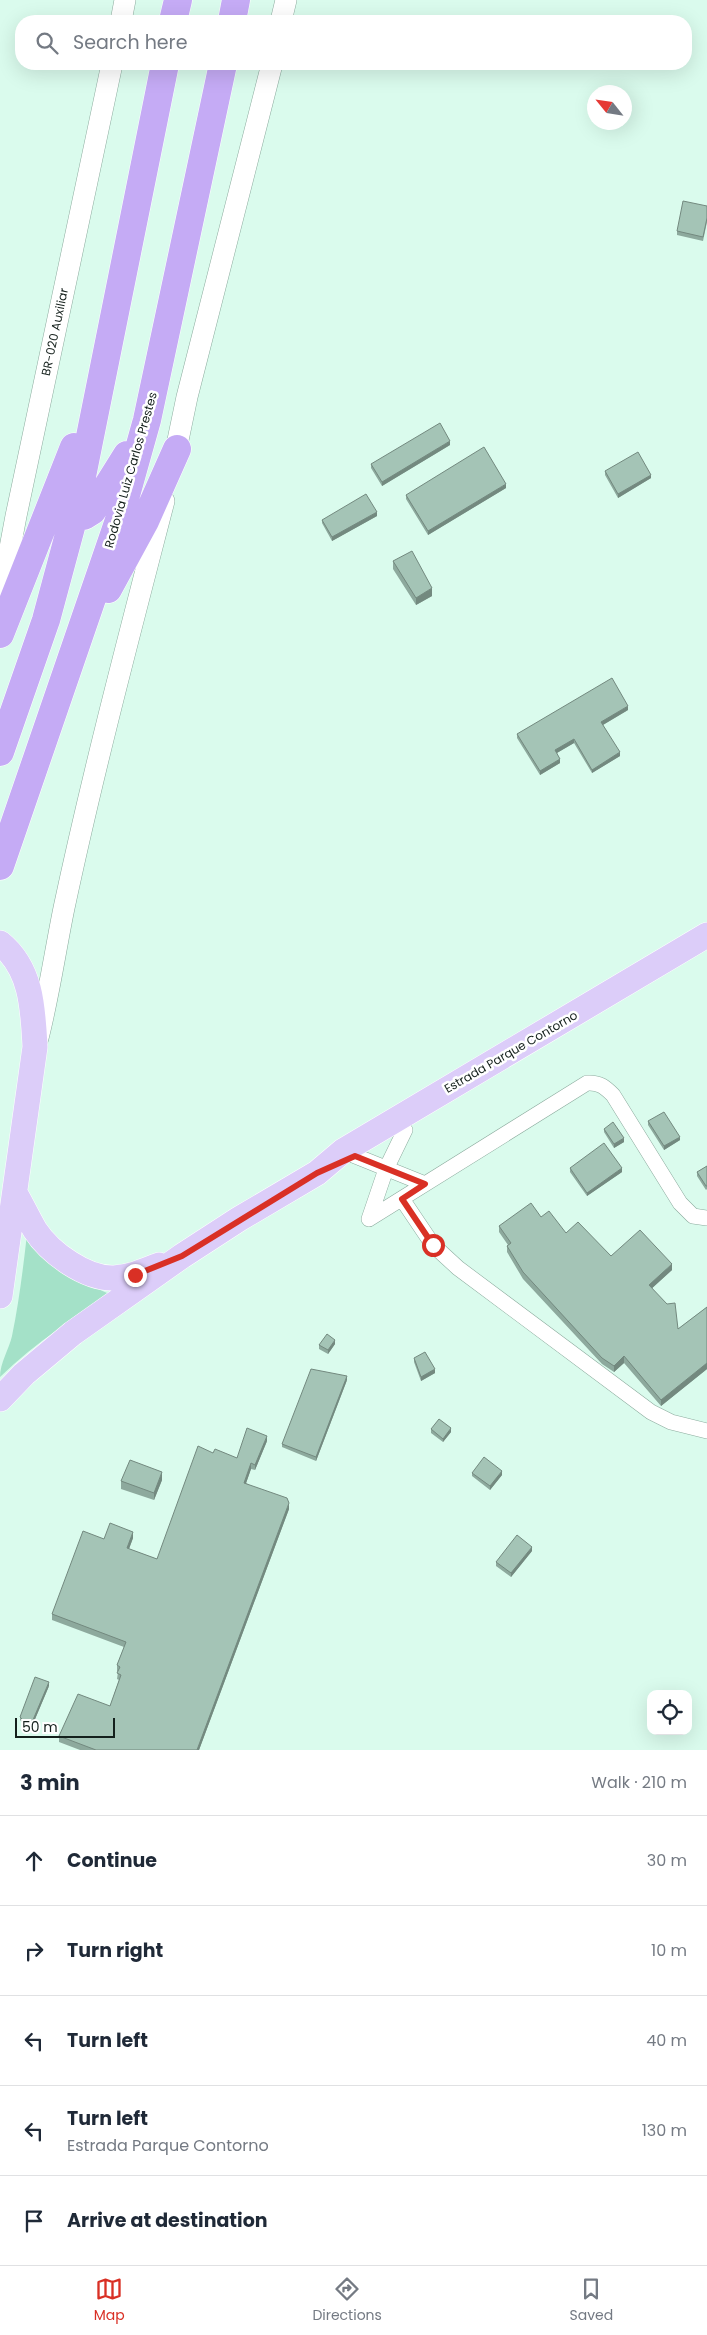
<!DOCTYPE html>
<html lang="en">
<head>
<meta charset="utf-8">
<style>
  :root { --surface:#fff; --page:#f2f2f3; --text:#1f2937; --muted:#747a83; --line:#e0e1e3; --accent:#d93025 }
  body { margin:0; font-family:Poppins,sans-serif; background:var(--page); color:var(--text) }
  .controls { position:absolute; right:15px; bottom:15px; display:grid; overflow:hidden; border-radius:10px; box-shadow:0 5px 20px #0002 }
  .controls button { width:45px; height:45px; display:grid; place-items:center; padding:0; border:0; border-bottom:1px solid var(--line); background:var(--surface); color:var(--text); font:25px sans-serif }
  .compass { position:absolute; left:587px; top:85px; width:45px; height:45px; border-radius:50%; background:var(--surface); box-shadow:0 5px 20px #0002; rotate:300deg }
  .scale { position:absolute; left:15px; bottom:12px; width:100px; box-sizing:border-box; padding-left:5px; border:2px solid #14201c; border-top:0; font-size:14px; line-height:18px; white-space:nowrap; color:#14201c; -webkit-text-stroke:4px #fff; paint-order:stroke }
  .stop { position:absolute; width:15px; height:15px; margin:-11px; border:4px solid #d93025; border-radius:50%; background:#fff }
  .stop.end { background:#d93025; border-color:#fff; box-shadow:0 1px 5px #0008 }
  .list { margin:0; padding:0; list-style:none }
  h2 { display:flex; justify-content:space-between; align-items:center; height:65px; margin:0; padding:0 20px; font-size:21px }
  h2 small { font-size:16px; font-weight:400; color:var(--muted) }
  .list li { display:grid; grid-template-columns:32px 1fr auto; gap:15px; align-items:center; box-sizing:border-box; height:90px; padding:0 20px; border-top:1px solid var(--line) }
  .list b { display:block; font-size:19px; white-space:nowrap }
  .list p { margin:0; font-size:16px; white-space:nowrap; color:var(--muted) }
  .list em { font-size:16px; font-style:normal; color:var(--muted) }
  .icon { flex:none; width:28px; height:28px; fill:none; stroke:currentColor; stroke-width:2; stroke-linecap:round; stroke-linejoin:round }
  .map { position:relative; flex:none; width:707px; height:1750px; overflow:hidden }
  .search { position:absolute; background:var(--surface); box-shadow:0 5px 20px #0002; left:15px; right:15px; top:15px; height:55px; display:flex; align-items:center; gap:12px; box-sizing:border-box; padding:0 18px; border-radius:20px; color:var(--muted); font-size:19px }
  .sheet { height:515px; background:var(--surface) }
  nav { display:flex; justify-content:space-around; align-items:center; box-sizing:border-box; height:70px; border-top:1px solid var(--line); background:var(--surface); font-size:14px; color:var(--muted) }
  nav a { display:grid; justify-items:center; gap:2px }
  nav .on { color:var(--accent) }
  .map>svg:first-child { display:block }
  .green { fill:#a4e1c8 }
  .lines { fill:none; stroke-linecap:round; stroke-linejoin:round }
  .street-casing { stroke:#8cab9e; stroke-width:16 }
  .secondary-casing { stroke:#8cab9e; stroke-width:22 }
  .primary-casing { stroke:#fff; stroke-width:26 }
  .highway-casing { stroke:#fff; stroke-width:29 }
  .street { stroke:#fff; stroke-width:15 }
  .secondary { stroke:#fff; stroke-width:21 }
  .primary { stroke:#dccdf9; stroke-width:25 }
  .highway { stroke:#c5abf5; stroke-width:28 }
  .wall { fill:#8da99d }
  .shaded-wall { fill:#73897f }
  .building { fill:#a4c4b6; stroke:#73897f }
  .route { stroke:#d93025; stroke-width:6 }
  .labels { text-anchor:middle; stroke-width:5; stroke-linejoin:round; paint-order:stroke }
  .street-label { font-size:12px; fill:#14201c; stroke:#fff }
</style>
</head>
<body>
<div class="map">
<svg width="707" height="1750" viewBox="0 0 707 1750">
  <rect width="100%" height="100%" fill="#dafbed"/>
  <path class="green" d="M27 1234 65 1274 107 1293 122 1291C77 1315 37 1341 0 1377 0 1363 9 1349 12 1336 19 1302 23 1269 27 1234Z"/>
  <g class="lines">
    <defs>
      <path id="street" d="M343 1151 425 1184
        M402 1199 433 1245 458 1268 651 1412 671 1422 707 1431
        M369 1219 587 1083C599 1082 605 1087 613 1095L680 1203 693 1216 707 1218
        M369 1219 386 1169 405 1130"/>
      <path id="secondary" d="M121 21 125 0
        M281 21 286 0
        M173 464 187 397 272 64
        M0 601 16 516 112 64
        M38 1038C49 995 55 952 64 908 93 772 129 636 164 501"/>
      <path id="primary" d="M0 943C32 969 33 1009 35 1047L0 1296
        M15 1193C22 1205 28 1218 35 1230 50 1253 86 1279 114 1278 130 1277 144 1271 159 1265
        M0 1399 24 1374 73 1333 182 1256 239 1219 317 1173 343 1151 707 935"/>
      <path id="highway" d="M173 21 178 0
        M232 21 236 0
        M74 516H84L92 511 127 455
        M108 589 145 521 177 449
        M0 634 74 447
        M0 752 46 620 74 516 165 64
        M0 866 119 520 147 420 223 64"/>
    </defs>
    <use href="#street" class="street-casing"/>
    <use href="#secondary" class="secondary-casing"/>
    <use href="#primary" class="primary-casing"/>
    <use href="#highway" class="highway-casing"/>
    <use href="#street" class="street"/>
    <use href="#secondary" class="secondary"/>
    <use href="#primary" class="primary"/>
    <use href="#highway" class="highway"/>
  </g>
  <path class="wall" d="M669 64H679V66Z
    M707 206V222L703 241 677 235V231Z
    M450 445 382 486 371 468V464Z
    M605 471 651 478 618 498 605 475Z
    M506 488 428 535 406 499V495Z
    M377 516 332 541 322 523V520Z
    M393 561 432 596 416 605 393 569Z
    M628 710 603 725 620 756 592 773 574 743 557 753 560 763 540 775 517 738V734Z
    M648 1121 680 1140 664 1150 648 1125Z
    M604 1129 624 1142 614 1148 604 1132Z
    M707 1166V1189L706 1190 697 1176V1172Z
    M570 1168 622 1172 587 1196 570 1172Z
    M541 1217 566 1233 611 1256 672 1270 652 1288 678 1329 707 1307V1369L661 1406 624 1363 614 1372 602 1364 523 1279 507 1252V1246L508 1245 499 1232V1226Z
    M335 1344 328 1354 319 1349V1345Z
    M414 1358 435 1373 421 1381 414 1362Z
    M347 1380 316 1461 282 1447V1444Z
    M431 1429 451 1432 443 1442 431 1433Z
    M267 1441 255 1470 251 1469 246 1483 289 1509 199 1750H80L59 1742V1736L110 1706 119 1680 117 1679 118 1672 117 1671V1665L124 1647 52 1620V1614L104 1539 133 1538 129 1549 157 1559 213 1453 237 1458Z
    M472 1473 502 1475 490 1490 472 1476Z
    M162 1480 154 1500 121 1489V1481Z
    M532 1551 511 1577 496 1566V1562Z
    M49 1686 30 1731 20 1720V1717Z"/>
  <path class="shaded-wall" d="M450 441V445L382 486V482Z
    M651 475V478L618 498V494Z
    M506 484V488L428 535V531Z
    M377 512V516L332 541V537Z
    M432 588V596L416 605V598Z
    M628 706V710L601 726V722Z
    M574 739V743L555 754V750Z
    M620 752V756L592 773V770Z
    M560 759V763L540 775V771Z
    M680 1137V1140L664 1150V1146Z
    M624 1138V1142L614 1148V1144Z
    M622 1168V1172L587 1196V1193Z
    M672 1264V1270L649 1291V1285Z
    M335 1340V1344L328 1354V1350Z
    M624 1356V1363L614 1372V1366Z
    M707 1363V1369L661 1406V1400Z
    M435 1369V1373L421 1381V1377Z
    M347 1376V1380L316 1461V1457Z
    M451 1428V1432L443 1442V1439Z
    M267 1436V1441L255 1470V1465Z
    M251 1463V1469L244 1489V1483Z
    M502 1471V1475L490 1490V1486Z
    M162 1472V1480L154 1500V1493Z
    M289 1503V1509L199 1750H197Z
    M133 1532V1538L127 1554V1548Z
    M532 1547V1551L511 1577V1573Z
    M49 1682V1686L30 1731V1727Z"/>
  <path class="building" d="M683 201 707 206V218L703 237 677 231Z
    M440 423 450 441 382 482 371 464Z
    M484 447 506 484 428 531 406 495Z
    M638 452 651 475 618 494 605 471Z
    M366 494 377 512 332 537 322 520Z
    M412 551 432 588 416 598 393 561Z
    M612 678 628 706 601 722 620 752 592 770 574 739 555 750 560 759 540 771 517 734Z
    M664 1112 680 1137 664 1146 648 1121Z
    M613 1122 624 1138 614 1144 604 1129Z
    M604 1143 622 1168 587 1193 570 1168Z
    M707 1166V1186H706L697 1172Z
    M531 1203 541 1217 549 1211 566 1233 578 1222 611 1256 640 1230 672 1264 649 1285 667 1304 675 1303 678 1329 707 1307V1363L661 1400 624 1356 614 1366 602 1358 523 1272 507 1246 511 1243 499 1226Z
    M327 1334 335 1340 328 1350 319 1345Z
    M425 1352 435 1369 421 1377 414 1358Z
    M311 1369 347 1376 316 1457 282 1444Z
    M439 1419 451 1428 443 1439 431 1429Z
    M247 1428 267 1436 255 1465 251 1463 244 1483 287 1498 289 1503 197 1750H96L59 1736 78 1694 110 1706 121 1675 117 1673 120 1667 117 1665 126 1642 52 1614 83 1531 104 1539 110 1523 133 1532 127 1548 157 1559 198 1446 213 1453 215 1449 237 1458Z
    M484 1457 502 1471 490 1486 472 1473Z
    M130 1460 162 1472 154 1493 121 1481Z
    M517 1535 532 1547 511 1573 496 1562Z
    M35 1677 49 1682 30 1727 20 1717Z"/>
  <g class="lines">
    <path class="route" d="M135 1275 182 1256 317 1173 355 1156 425 1184 402 1199 433 1245"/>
  </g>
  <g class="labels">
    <g class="street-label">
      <text transform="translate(55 332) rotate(-78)" y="4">BR-020 Auxiliar</text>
      <text transform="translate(131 470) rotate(-74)" y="4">Rodovia Luiz Carlos Prestes</text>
      <text transform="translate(511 1052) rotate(-30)" y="4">Estrada Parque Contorno</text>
    </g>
  </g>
</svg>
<div class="controls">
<button><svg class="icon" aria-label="locate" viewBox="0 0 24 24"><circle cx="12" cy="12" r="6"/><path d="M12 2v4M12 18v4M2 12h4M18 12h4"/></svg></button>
</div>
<svg class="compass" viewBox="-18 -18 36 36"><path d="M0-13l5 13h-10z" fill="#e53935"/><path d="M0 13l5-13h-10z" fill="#747a83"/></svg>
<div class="scale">50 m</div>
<div class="stop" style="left:433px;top:1245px"></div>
<div class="stop end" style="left:135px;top:1275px"></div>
<div class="search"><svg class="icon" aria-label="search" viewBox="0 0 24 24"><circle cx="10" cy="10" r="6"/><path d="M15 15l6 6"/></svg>Search here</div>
</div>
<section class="sheet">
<h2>3 min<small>Walk · 210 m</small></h2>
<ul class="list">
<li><svg class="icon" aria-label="ahead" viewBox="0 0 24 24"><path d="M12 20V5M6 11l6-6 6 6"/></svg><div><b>Continue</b></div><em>30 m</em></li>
<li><svg class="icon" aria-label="right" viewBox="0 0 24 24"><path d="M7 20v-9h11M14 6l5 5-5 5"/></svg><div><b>Turn right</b></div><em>10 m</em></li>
<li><svg class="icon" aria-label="left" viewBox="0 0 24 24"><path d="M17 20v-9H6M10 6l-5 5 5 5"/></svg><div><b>Turn left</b></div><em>40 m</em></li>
<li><svg class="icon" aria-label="left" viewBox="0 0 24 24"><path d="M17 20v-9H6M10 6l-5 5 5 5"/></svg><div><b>Turn left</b><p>Estrada Parque Contorno</p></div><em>130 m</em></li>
<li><svg class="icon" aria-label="arrive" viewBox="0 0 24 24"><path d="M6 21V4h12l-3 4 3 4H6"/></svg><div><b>Arrive at destination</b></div></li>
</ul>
</section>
<nav>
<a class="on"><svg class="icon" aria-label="map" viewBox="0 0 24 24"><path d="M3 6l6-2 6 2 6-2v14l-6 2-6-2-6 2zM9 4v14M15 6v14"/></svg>Map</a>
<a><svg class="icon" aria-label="directions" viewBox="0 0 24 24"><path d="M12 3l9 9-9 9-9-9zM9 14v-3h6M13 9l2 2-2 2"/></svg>Directions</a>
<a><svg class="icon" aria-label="saved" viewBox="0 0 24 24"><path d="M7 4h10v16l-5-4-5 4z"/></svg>Saved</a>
</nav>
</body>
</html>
